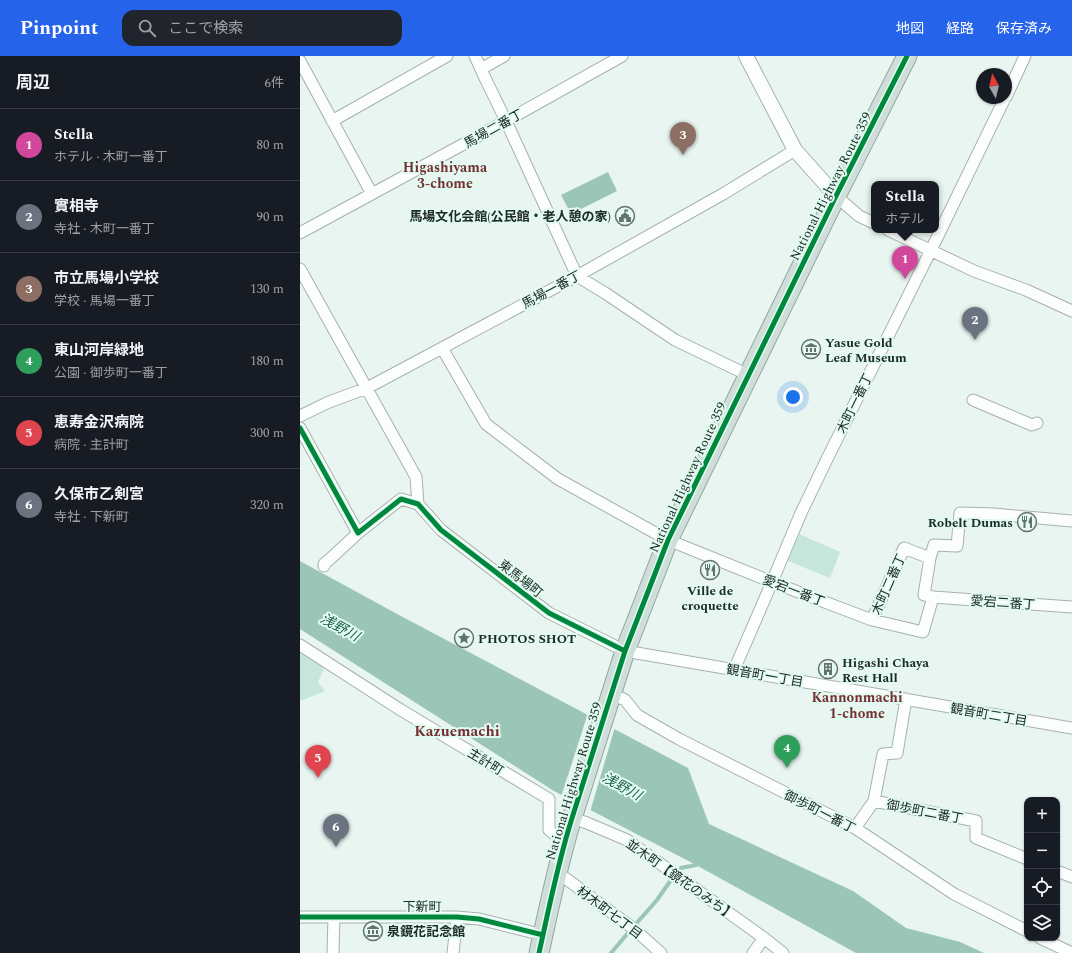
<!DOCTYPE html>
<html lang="ja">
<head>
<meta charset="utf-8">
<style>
  :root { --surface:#171b24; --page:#20242c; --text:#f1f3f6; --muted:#9ea1a6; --line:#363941; --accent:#2563eb }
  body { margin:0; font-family:Spectral,"Noto Sans JP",serif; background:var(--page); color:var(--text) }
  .controls { position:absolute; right:12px; bottom:12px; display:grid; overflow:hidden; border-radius:8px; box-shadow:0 1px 3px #0004 }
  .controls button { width:36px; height:36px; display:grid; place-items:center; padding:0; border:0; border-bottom:1px solid var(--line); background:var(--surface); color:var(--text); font:20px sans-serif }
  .compass { position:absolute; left:676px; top:12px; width:36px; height:36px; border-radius:50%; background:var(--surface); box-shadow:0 1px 3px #0004; rotate:352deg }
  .you { position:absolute; left:493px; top:341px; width:14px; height:14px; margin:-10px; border:3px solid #fff; border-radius:50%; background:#1a73e8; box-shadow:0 0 0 6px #1a73e833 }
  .badge { display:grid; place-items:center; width:26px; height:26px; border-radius:50%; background:var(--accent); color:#fff; font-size:13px; font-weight:700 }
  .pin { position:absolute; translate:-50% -33px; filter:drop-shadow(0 1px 2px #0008) }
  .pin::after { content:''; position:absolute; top:21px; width:14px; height:12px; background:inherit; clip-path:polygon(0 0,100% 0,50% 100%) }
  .popup { position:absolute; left:571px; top:125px; width:68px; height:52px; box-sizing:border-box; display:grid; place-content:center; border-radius:8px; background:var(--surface); filter:drop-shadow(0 1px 3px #0005); font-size:13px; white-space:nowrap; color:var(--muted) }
  .popup b { font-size:15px; color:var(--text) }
  .popup::after { content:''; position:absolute; left:50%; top:100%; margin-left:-8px; border:8px solid transparent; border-top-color:var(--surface) }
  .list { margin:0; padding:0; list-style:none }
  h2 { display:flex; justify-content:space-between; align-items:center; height:52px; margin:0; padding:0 16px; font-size:17px }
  h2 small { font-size:13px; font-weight:400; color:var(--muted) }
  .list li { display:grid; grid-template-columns:26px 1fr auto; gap:12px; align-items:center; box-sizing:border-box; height:72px; padding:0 16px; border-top:1px solid var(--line) }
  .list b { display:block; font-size:15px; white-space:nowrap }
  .list p { margin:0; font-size:13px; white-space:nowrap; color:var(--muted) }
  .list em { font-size:13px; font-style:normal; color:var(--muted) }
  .icon { flex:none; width:22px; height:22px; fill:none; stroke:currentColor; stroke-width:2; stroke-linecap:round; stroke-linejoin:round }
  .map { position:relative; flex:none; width:772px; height:897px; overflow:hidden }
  header { display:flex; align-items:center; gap:24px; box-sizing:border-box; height:56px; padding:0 20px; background:var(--accent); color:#fff }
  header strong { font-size:19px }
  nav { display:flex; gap:22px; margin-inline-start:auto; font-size:14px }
  .search { width:280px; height:36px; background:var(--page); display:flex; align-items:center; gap:10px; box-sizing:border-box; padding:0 14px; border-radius:12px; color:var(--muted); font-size:15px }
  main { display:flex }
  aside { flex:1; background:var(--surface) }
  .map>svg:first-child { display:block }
  .green { fill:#c7e6db }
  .water { fill:#9bc5b6 }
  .pier { fill:#e8f5f0 }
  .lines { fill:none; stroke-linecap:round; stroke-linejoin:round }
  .stream { stroke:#9bc5b6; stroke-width:4 }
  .minor-casing { stroke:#a6b1ac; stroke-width:13 }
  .tertiary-casing { stroke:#a6b1ac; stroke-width:16 }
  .trunk-casing { stroke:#91a7a0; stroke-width:21 }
  .minor { stroke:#fcfefd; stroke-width:11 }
  .tertiary { stroke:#fcfefd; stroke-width:14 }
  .trunk { stroke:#d0deda; stroke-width:19 }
  .cycleway-casing { stroke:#e2fbf1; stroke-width:8 }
  .cycleway { stroke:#00873e; stroke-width:5 }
  .labels { text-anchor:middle; stroke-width:4; stroke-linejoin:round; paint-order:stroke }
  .street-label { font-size:13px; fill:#202a26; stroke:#e2fbf1 }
  .poi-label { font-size:13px; font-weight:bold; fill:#202a26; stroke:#e2fbf1; text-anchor:start }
  .neighbourhood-label { font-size:14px; font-weight:bold; fill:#762f32; stroke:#e2fbf1 }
  .water-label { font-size:14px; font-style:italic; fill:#1e614d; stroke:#e2fbf1 }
  .quarter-label { font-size:15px; font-weight:bold; fill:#762f32; stroke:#e2fbf1 }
</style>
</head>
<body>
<header>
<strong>Pinpoint</strong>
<div class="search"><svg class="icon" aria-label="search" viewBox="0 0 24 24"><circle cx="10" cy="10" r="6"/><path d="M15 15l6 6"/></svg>ここで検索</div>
<nav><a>地図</a><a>経路</a><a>保存済み</a></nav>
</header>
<main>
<aside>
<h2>周辺<small>6件</small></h2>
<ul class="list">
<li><span class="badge" style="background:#d1479c">1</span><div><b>Stella</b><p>ホテル · 木町一番丁</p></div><em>80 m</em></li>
<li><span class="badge" style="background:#6b7280">2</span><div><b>實相寺</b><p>寺社 · 木町一番丁</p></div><em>90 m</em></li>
<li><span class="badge" style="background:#8d6e63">3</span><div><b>市立馬場小学校</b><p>学校 · 馬場一番丁</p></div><em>130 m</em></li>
<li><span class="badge" style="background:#2e9e5b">4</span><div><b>東山河岸緑地</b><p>公園 · 御歩町一番丁</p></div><em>180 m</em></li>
<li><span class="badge" style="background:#e0444e">5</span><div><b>恵寿金沢病院</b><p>病院 · 主計町</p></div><em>300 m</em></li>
<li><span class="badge" style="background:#6b7280">6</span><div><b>久保市乙剣宮</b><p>寺社 · 下新町</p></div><em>320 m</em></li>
</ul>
</aside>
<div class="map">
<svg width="772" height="897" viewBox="0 0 772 897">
  <rect width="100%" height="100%" fill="#e8f5f0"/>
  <path class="green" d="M499 478 540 496 530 522 488 505Z
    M0 595 25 610 18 626 25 635 0 645Z"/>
  <path class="water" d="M308 116 317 135 271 158 261 139Z
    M0 505 99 559 388 712 409 768 553 835 606 872 660 886 684 897H556L396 809 254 735 0 573Z"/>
  <path class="pier" d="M288 657 315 671 290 756 261 741Z"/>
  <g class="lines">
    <path class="stream" d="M381 812 396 809 398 805
      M335 869 357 844 373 821
      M311 897 328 877"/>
    <defs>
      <path id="minor" d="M175 0 185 22 206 65 277 220 305 237 375 284 448 319
        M0 5 72 138
        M181 13 204 0
        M706 41 725 0
        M32 65 147 0
        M536 140 559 160 574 167
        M588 174 674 215 726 234 772 255
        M0 177 206 65 322 0
        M0 213 116 421 118 448
        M142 292 186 368 258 423 368 484 472 526 572 564 623 576 633 541
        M673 344 732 369 737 367
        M0 360 29 346 67 332 277 220 423 138 495 94
        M0 372 58 477
        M118 448 141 474 249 557 325 595 772 672
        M630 502 624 539 633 541 772 551
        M24 510V508L30 503 58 477 101 443 118 448
        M572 564 604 492 630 502 634 489 657 490 660 457 694 458 772 465
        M0 589 101 654 249 743V774L264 786
        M434 614 472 526 501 457 528 401 631 194 705 42
        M312 638 325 644 337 659 379 683 555 772 654 838 727 875
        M574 745 676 765V782L727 803
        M272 762 287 767 327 784 464 882 483 897
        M555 772 574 745 583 698 597 697 606 643
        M757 815 772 821
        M257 816 334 873 361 897
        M0 861H157L179 863 243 879
        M740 882 772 897
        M33 897 34 861
        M153 897 157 861
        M453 897 464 882"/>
      <path id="tertiary" d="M446 0 495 94 536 140"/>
      <path id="trunk" d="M239 897C249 852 258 806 272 762L325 595 368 484 536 140 607 0"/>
    </defs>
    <use href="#minor" class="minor-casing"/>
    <use href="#tertiary" class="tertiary-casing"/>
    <use href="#trunk" class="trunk-casing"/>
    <use href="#minor" class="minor"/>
    <use href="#tertiary" class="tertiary"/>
    <use href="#trunk" class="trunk"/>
    <defs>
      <path id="cycleway" d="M0 372 58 477 101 443 118 448 141 474 249 557 325 595
        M0 861H157L179 863 243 879
        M239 897C249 852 258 806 272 762L325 595 368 484 536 140 607 0"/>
    </defs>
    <use href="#cycleway" class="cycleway-casing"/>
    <use href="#cycleway" class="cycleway"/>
  </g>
  <defs>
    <symbol id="civic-ring" viewBox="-11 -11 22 22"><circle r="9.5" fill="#e2fbf1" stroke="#66716d" stroke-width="1.5"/><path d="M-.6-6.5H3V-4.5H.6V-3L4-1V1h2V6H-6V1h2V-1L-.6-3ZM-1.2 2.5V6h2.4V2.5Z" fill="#66716d"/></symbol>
    <symbol id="museum-ring" viewBox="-11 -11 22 22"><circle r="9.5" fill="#e2fbf1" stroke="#66716d" stroke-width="1.5"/><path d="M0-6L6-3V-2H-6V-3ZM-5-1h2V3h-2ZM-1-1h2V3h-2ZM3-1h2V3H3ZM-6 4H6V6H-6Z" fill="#66716d"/></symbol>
    <symbol id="restaurant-ring" viewBox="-11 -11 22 22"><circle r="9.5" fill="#e2fbf1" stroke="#66716d" stroke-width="1.5"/><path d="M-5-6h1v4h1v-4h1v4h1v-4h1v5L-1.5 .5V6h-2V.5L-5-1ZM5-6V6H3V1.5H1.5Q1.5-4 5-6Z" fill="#66716d"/></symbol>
    <symbol id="sight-ring" viewBox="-11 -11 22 22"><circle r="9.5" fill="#e2fbf1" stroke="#66716d" stroke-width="1.5"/><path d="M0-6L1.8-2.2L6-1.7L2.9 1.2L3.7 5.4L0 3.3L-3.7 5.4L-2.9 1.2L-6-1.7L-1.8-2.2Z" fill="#66716d"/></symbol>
    <symbol id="building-ring" viewBox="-11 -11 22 22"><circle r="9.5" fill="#e2fbf1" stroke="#66716d" stroke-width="1.5"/><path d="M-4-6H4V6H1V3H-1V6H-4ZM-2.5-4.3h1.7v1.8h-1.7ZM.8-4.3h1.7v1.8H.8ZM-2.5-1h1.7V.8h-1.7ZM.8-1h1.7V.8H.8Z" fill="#66716d"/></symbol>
  </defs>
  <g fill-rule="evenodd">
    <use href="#civic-ring" x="314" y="149" width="22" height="22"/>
    <use href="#museum-ring" x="500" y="282" width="22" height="22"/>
    <use href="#restaurant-ring" x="716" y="455" width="22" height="22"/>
    <use href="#restaurant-ring" x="399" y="503" width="22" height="22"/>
    <use href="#sight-ring" x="153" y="571" width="22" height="22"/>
    <use href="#building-ring" x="517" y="602" width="22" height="22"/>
    <use href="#museum-ring" x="62" y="864" width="22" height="22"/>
  </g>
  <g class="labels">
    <g class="street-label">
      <text transform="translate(193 72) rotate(-29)" y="5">馬場二番丁</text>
      <text transform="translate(530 130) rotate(-63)" y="5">National Highway Route 359</text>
      <text transform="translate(251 233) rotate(-28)" y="5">馬場一番丁</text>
      <text transform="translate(554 347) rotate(-64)" y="5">木町一番丁</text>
      <text transform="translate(387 421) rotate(-65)" y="5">National Highway Route 359</text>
      <text transform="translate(221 522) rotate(38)" y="5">東馬場町</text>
      <text transform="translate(588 528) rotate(-66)" y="5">木町二番丁</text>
      <text transform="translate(494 534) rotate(21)" y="5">愛宕一番丁</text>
      <text transform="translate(703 546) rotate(4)" y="5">愛宕二番丁</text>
      <text transform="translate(465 619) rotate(10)" y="5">観音町一丁目</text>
      <text transform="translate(689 658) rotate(10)" y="5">観音町二丁目</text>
      <text transform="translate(186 705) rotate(31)" y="5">主計町</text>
      <text transform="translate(273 725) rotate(-73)" y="5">National Highway Route 359</text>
      <text transform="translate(520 755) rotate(27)" y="5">御歩町一番丁</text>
      <text transform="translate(625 755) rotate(11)" y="5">御歩町二番丁</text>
      <text transform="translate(381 823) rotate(35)" y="5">並木町【鏡花のみち】</text>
      <text x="122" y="855">下新町</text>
      <text transform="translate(310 856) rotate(37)" y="5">材木町七丁目</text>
    </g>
    <g class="poi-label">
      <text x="311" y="165" text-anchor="end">馬場文化会館(公民館・老人憩の家)</text>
      <text x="525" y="291">Yasue Gold<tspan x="525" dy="15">Leaf Museum</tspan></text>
      <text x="713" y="471" text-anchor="end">Robelt Dumas</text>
      <text x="410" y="539" text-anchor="middle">Ville de<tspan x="410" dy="15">croquette</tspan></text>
      <text x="178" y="587">PHOTOS SHOT</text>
      <text x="542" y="611">Higashi Chaya<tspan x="542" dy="15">Rest Hall</tspan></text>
      <text x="87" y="880">泉鏡花記念館</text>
    </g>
    <g class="neighbourhood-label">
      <text x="145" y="116">Higashiyama<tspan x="145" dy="16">3-chome</tspan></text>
      <text x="557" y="646">Kannonmachi<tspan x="557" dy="16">1-chome</tspan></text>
    </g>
    <g class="water-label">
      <text transform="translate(40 571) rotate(29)" y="5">浅野川</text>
      <text transform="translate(322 730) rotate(29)" y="5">浅野川</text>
    </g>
    <g class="quarter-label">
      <text x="157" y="680">Kazuemachi</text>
    </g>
  </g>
</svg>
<div class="controls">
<button>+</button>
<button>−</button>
<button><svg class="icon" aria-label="locate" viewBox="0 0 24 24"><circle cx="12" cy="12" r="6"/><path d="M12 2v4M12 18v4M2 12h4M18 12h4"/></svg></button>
<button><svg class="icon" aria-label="layers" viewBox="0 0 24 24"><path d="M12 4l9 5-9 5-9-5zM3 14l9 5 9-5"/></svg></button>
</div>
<svg class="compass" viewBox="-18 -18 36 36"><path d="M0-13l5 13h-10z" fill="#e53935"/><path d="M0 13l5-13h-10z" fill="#9ea1a6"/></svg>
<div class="you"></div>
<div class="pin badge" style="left:605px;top:223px;background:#d1479c">1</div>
<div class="popup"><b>Stella</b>ホテル</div>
<div class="pin badge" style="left:675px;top:284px;background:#6b7280">2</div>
<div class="pin badge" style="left:383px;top:99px;background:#8d6e63">3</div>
<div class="pin badge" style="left:487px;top:712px;background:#2e9e5b">4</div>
<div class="pin badge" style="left:18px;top:722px;background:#e0444e">5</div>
<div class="pin badge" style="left:36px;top:791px;background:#6b7280">6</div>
</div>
</main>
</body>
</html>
